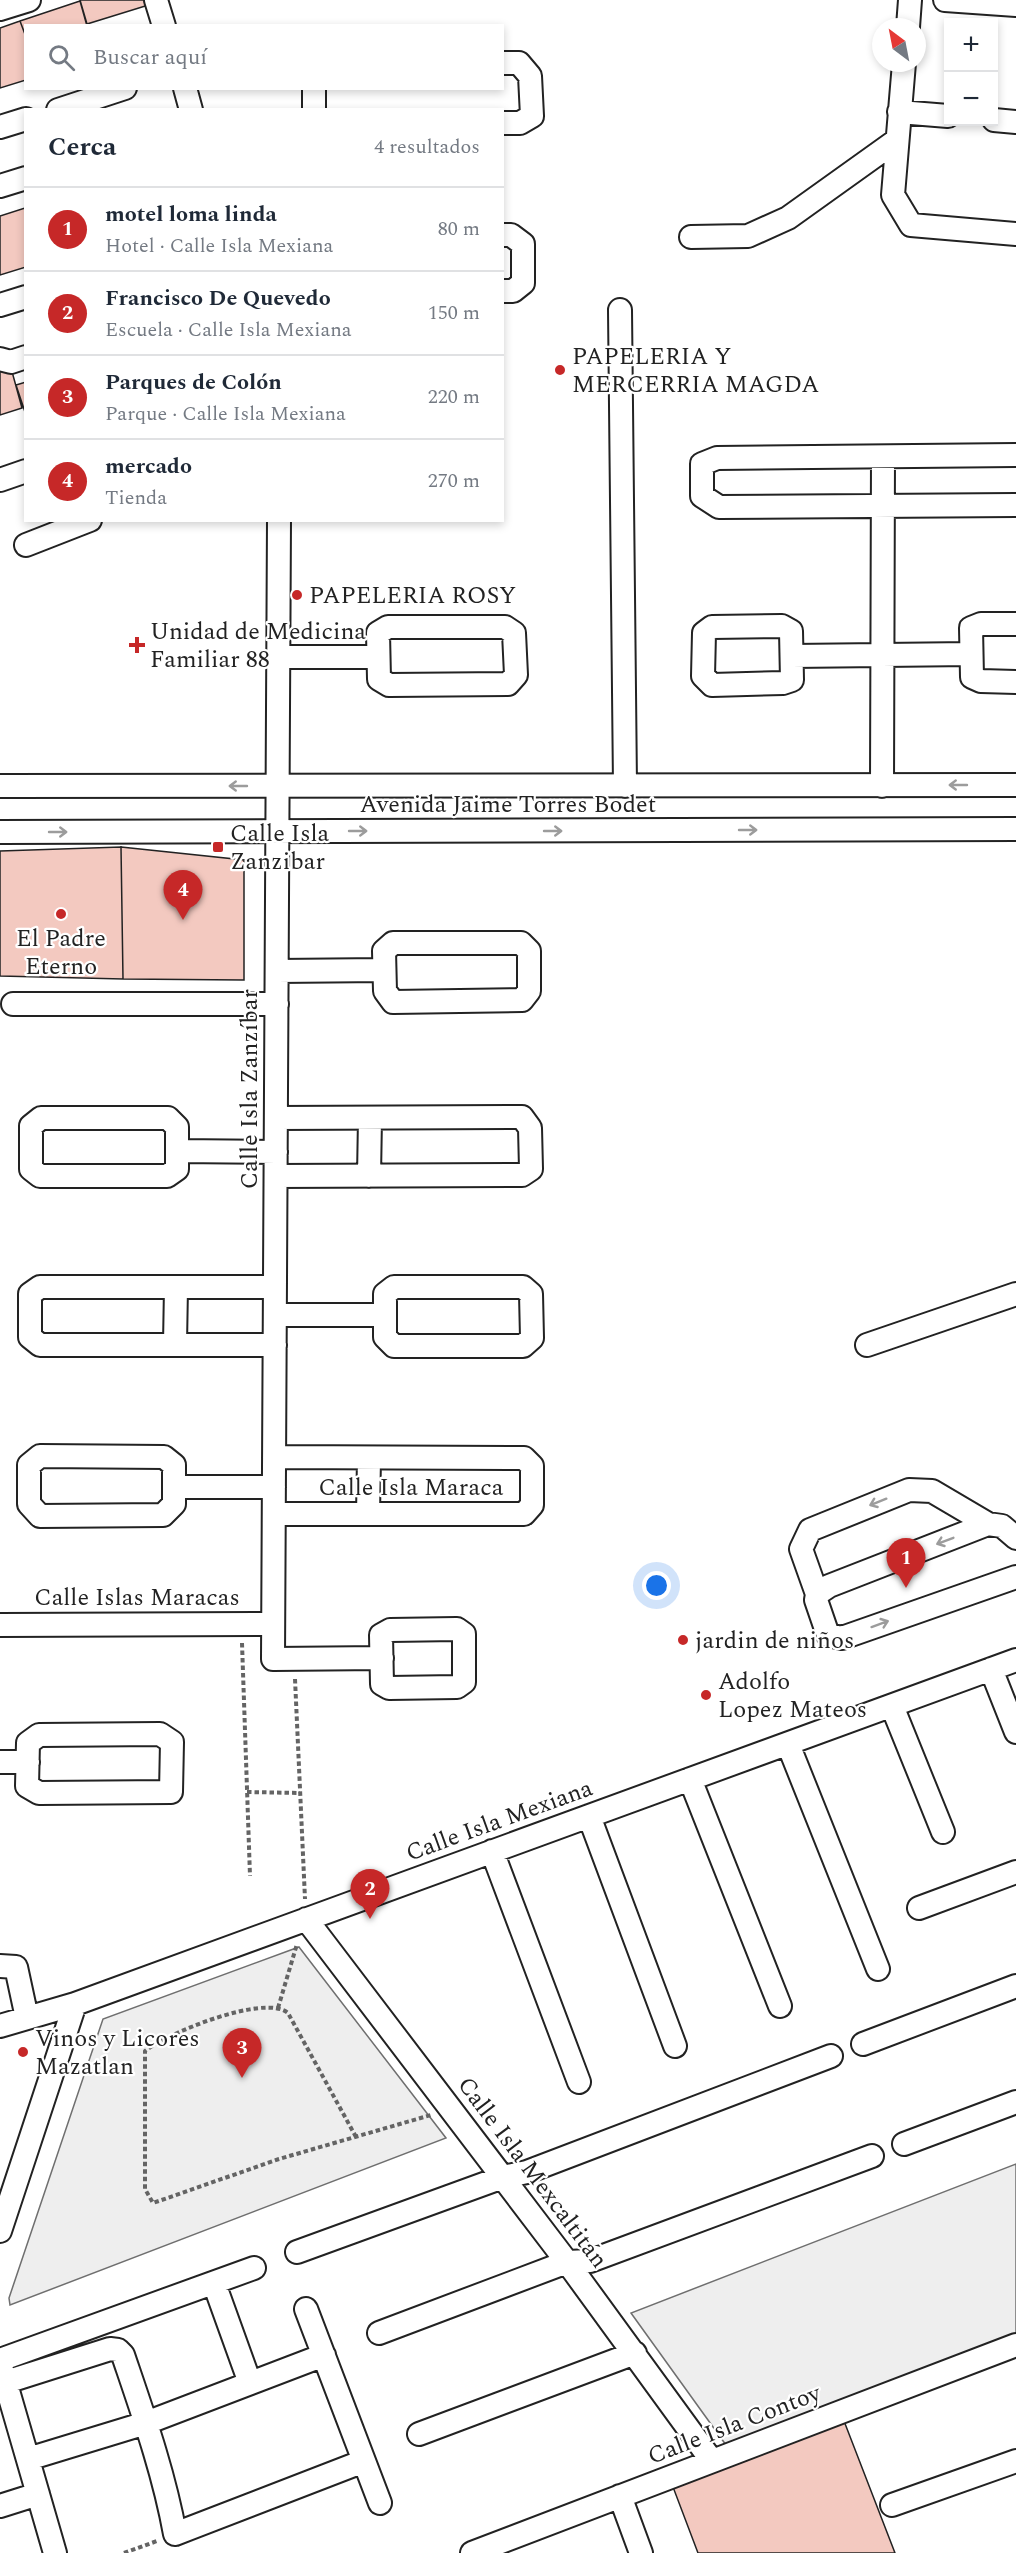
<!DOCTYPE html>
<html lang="es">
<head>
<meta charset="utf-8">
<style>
  :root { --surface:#fff; --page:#f2f2f3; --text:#1f2937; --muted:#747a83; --line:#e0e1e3; --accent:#c62828 }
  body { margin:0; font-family:Spectral,serif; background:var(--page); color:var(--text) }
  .controls { position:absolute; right:18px; top:18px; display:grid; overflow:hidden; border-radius:0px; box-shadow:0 3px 9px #0003 }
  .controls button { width:54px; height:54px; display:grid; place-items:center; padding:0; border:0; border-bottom:2px solid var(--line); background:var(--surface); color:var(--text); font:30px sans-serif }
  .compass { position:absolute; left:872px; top:18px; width:54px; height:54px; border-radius:50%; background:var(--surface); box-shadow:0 3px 9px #0003; rotate:328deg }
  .you { position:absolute; left:657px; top:1586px; width:21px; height:21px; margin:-15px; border:4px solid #fff; border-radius:50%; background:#1a73e8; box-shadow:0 0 0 9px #1a73e833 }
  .badge { display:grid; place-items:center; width:39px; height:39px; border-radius:50%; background:var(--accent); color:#fff; font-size:20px; font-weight:700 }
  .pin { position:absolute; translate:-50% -50px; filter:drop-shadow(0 2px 3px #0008) }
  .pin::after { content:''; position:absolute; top:32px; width:21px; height:18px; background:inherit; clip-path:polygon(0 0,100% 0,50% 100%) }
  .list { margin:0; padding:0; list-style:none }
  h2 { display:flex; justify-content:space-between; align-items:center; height:78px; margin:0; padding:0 24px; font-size:26px }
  h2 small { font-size:20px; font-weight:400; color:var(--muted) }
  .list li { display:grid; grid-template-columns:39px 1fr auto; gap:18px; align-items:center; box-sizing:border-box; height:84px; padding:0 24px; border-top:2px solid var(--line) }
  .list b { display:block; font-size:22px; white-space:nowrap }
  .list p { margin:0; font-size:20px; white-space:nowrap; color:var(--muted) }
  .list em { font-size:20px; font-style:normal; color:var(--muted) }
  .icon { flex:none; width:33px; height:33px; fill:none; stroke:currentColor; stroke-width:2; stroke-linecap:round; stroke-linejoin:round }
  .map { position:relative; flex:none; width:1016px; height:2553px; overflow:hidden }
  .search { position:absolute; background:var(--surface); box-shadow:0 3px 9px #0003; left:24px; top:24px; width:480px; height:66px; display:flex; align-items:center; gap:15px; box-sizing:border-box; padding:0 21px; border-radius:0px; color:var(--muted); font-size:22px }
  .panel { position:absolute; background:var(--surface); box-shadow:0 3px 9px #0003; left:24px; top:108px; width:480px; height:414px; border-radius:0px }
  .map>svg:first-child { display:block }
  .green { fill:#eee; stroke:#6f6f6f; stroke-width:1.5 }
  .building { fill:#f3c9c0; stroke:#222; stroke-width:1.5 }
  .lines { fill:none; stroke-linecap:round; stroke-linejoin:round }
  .minor-casing { stroke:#222; stroke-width:26 }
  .path { stroke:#646464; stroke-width:4; stroke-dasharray:4.5 3; stroke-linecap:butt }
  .minor { stroke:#fff; stroke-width:22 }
  .oneway { stroke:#9c9c9c }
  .poi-dot { fill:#c62828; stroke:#fff; stroke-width:2 }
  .labels { text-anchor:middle; stroke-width:4.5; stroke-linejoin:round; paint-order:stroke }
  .poi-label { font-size:24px; fill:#222; stroke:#fff; text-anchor:start }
  .street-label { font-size:24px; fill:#222; stroke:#fff }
</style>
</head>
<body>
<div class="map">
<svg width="1016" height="2553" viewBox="0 0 1016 2553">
  <rect width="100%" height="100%" fill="#fff"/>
  <path class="green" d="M299 1947 446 2138 10 2305 9 2298 103 2019Z
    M1016 2164V2334L726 2445 631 2313Z"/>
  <path class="building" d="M80 0H154L155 3 87 24Z
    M80 1 87 26H26V37L20 21Z
    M20 21 26 37V80L0 88V28Z
    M25 208 26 267 0 275V216Z
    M8 357 22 408 0 415V360Z
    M26 382V415L16 385Z
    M121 847 244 860V980L123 979Z
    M121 847 123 979 0 976V851Z
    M844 2421 895 2553H698L673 2487Z"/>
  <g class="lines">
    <defs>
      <path id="minor" d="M156 0 164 26
        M945 0 1016 5
        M0 9 29 0
        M908 27 910 0
        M502 63H519L530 76 532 116 520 123H502
        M904 63 893 195 911 225 1016 234
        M185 88 191 110
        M314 88V110
        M58 110 125 88
        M899 112 948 116
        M994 120 1016 122
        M0 127 26 119
        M0 186 26 178
        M502 235H511L523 244V283L513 291H502
        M691 237 748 236 788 218 897 140
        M0 305 26 297
        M620 310 625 786
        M0 359 11 362 26 357
        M1016 455 717 458 702 464V496L719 507 1016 505
        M0 480 26 471
        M279 520 273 1659 382 1658
        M26 545 90 520
        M1016 624H981L971 628 972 677 981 681 1016 682
        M782 626 791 631 792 680 783 683 712 685 703 676 704 633 712 627Z
        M388 627H505L514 633 516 675 508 684 389 685 379 679 378 633Z
        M792 656 971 654
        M278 657H378
        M0 786 1016 785
        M882 786 883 457
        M0 832 1016 829
        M393 943H521L529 951V991L522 1000 393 1002 385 991 384 951Z
        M277 971 384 970
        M13 1004H277
        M41 1118H168L177 1127V1169L167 1176H40L31 1169V1126Z
        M177 1151 276 1152
        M276 1176 522 1175 531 1169 530 1128 522 1117 276 1118
        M369 1176 370 1118
        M394 1287H523L531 1294 532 1338 523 1346H394L385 1337V1294Z
        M275 1315H385
        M175 1344 176 1287
        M275 1345H40L30 1337V1294L40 1287H275
        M867 1345 1016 1294
        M40 1456 164 1457 174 1465V1504L163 1515 40 1516 29 1504V1465Z
        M174 1487H274
        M274 1514H524L532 1505V1466L524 1458 274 1457
        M368 1514 369 1458
        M1016 1538 1002 1526 988 1524 829 1586 817 1594 816 1600 828 1635 842 1638 1016 1577
        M817 1594 801 1549 810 1530 909 1490 932 1491 988 1524
        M0 1625 273 1624
        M457 1629 464 1634V1682L457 1687 389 1688 382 1684 381 1635 390 1630Z
        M991 1669 1016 1732
        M892 1706 943 1832
        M160 1734 172 1742 171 1792 39 1793 27 1786 28 1743 39 1735Z
        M788 1744 878 1969
        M0 1762H28
        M690 1779 780 2006
        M589 1816 675 2046
        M492 1851 579 2082
        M919 1908 1016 1872
        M306 1919 567 2262 712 2461
        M0 1966 16 1967 27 2018
        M0 2026 75 2004 1016 1660
        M863 2044 1016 1986
        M904 2144 1016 2102
        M0 2231 75 2004
        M297 2252 503 2177 527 2172 831 2056
        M214 2283 250 2383
        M306 2309 380 2503
        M379 2333 567 2262 590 2261 872 2156
        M0 2360 254 2268
        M2 2370 55 2553
        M6 2382 110 2349 118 2350 123 2355C143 2414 164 2473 175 2534L364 2461
        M419 2434 635 2353
        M28 2459 146 2423 324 2355
        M620 2496 641 2553
        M892 2505 1016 2461
        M0 2506 38 2494
        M472 2553 1016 2345"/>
    </defs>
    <use href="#minor" class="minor-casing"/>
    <path class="path" d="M242 1643 250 1876
      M295 1679 305 1899
      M247 1792 300 1793
      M278 2008 297 1944
      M356 2137 288 2013C264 1993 166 2034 145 2051V2189L153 2203 279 2159 431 2115
      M124 2553 157 2541"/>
    <use href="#minor" class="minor"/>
  </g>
  <defs><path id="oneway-shaft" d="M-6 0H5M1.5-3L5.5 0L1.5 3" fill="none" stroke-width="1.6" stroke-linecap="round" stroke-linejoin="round" transform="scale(1.5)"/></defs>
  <g class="oneway">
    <use href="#oneway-shaft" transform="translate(958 785) rotate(180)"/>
    <use href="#oneway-shaft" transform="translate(238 786) rotate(-180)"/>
    <use href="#oneway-shaft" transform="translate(748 830)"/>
    <use href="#oneway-shaft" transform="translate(358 831)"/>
    <use href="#oneway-shaft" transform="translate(553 831)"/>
    <use href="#oneway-shaft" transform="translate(58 832)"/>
    <use href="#oneway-shaft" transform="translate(878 1502) rotate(158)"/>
    <use href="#oneway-shaft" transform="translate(945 1541) rotate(159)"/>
    <use href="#oneway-shaft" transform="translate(880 1624) rotate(-20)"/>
  </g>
  <g class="poi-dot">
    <circle cx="560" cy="370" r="6"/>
    <circle cx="297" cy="595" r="6"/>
    <path d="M134 636h6v6h6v6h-6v6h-6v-6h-6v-6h6z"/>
    <rect x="212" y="841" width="12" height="12" rx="3"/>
    <circle cx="61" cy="914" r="6"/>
    <circle cx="683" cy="1640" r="6"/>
    <circle cx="706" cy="1695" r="6"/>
    <circle cx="23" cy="2052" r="6"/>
  </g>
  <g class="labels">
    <g class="poi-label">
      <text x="572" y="364">PAPELERIA Y<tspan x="572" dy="28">MERCERRIA MAGDA</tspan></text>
      <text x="309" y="603">PAPELERIA ROSY</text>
      <text x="150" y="639">Unidad de Medicina<tspan x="150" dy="28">Familiar 88</tspan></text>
      <text x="230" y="841">Calle Isla<tspan x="230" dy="28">Zanzibar</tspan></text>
      <text x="61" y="946" text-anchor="middle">El Padre<tspan x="61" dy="28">Eterno</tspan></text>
      <text x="695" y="1648">jardin de niños</text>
      <text x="718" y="1689">Adolfo<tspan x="718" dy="28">Lopez Mateos</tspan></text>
      <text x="35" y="2046">Vinos y Licores<tspan x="35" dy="28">Mazatlan</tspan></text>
    </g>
    <g class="street-label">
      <text x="508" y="812">Avenida Jaime Torres Bodet</text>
      <text transform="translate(249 1089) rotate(-90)" y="8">Calle Isla Zanzíbar</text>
      <text x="411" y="1495">Calle Isla Maraca</text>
      <text x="137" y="1605">Calle Islas Maracas</text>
      <text transform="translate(499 1820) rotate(-20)" y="8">Calle Isla Mexiana</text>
      <text transform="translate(533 2172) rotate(53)" y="8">Calle Isla Mexcaltitán</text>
      <text transform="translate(734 2424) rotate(-21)" y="8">Calle Isla Contoy</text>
    </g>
  </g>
</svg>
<div class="controls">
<button>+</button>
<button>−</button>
</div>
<svg class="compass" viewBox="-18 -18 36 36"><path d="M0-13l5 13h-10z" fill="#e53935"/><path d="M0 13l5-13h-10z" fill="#747a83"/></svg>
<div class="you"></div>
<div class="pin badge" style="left:906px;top:1588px">1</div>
<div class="pin badge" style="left:370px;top:1919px">2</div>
<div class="pin badge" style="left:242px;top:2078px">3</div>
<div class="pin badge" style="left:183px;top:920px">4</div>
<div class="search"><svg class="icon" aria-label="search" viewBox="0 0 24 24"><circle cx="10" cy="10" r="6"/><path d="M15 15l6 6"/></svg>Buscar aquí</div>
<section class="panel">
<h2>Cerca<small>4 resultados</small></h2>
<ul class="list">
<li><span class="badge">1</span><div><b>motel loma linda</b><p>Hotel · Calle Isla Mexiana</p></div><em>80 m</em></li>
<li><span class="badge">2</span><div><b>Francisco De Quevedo</b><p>Escuela · Calle Isla Mexiana</p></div><em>150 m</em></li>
<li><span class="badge">3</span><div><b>Parques de Colón</b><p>Parque · Calle Isla Mexiana</p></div><em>220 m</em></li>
<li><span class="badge">4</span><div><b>mercado</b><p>Tienda</p></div><em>270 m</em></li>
</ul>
</section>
</div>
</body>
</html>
